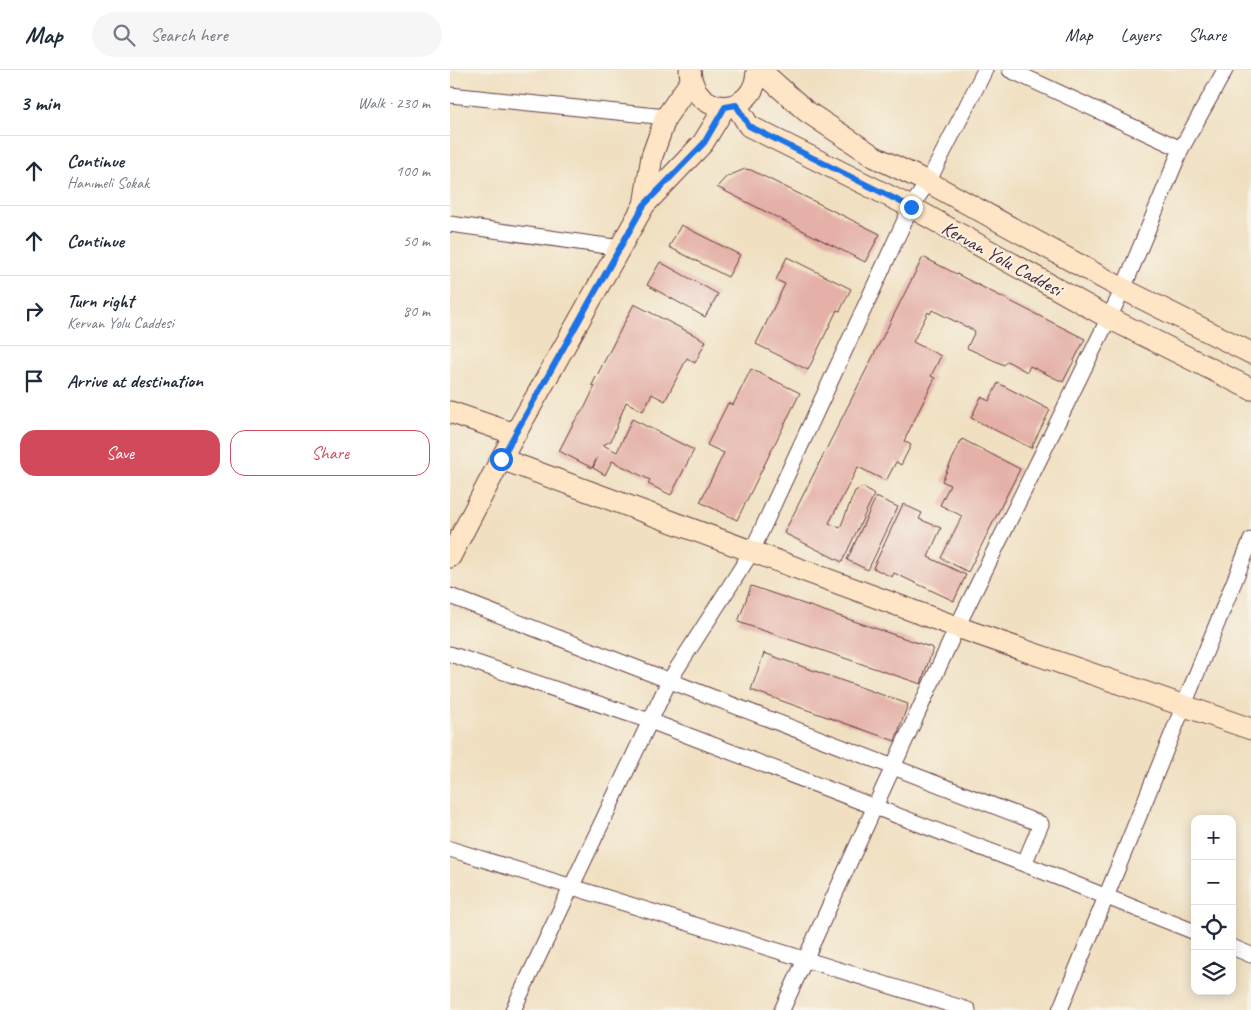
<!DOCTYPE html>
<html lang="en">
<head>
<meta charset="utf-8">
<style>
  :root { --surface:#fff; --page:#f6f6f7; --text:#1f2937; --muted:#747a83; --line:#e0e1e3; --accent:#d1495b }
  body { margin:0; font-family:Caveat,sans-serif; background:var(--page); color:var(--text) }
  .controls { position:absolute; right:15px; bottom:15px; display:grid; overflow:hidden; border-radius:10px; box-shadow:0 2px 12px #0003 }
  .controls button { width:45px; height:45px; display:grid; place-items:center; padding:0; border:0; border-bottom:1px solid var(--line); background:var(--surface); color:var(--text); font:25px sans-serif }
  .stop { position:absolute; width:15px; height:15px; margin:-11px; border:4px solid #1a73e8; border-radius:50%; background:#fff }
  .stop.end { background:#1a73e8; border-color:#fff; box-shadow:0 1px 5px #0008 }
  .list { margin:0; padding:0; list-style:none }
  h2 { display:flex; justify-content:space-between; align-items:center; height:65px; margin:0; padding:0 20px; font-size:21px }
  h2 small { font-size:16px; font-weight:400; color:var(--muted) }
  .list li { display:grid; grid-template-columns:32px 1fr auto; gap:15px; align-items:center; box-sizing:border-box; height:70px; padding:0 20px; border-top:1px solid var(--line) }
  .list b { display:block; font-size:19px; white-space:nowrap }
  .list p { margin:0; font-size:16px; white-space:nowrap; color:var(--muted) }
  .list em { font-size:16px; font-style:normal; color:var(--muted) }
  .actions { display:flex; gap:10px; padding:15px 20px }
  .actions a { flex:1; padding:11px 0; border:1px solid var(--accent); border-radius:15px; text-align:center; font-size:18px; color:var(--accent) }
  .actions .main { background:var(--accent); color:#fff }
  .icon { flex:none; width:28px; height:28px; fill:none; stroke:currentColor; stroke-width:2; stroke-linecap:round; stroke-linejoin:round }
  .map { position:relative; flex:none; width:801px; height:940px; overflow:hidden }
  header { display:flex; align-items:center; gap:30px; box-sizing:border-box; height:70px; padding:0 25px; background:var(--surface); border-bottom:1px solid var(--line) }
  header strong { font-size:24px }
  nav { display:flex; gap:28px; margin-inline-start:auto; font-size:18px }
  .search { width:350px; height:45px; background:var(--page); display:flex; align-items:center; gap:12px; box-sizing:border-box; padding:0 18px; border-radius:28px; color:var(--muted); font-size:19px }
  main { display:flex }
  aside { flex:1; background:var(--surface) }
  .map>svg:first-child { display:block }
  .building { fill:#e4b0a7 }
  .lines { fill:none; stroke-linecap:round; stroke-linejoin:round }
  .street-casing { stroke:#633c42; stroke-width:17 }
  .secondary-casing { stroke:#633c42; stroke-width:23 }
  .street { stroke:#fff; stroke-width:15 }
  .secondary { stroke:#fde5c5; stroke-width:21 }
  .route { stroke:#1a73e8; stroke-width:6 }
  .labels { text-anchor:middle; stroke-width:4; stroke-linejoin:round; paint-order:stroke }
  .street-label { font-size:20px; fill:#4a1f2b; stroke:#f7f3e8 }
</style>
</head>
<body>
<header>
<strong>Map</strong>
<div class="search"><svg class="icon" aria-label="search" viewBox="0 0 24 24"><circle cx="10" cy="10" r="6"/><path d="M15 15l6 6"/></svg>Search here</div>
<nav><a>Map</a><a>Layers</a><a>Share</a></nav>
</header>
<main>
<aside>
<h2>3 min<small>Walk · 230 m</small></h2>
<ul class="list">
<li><svg class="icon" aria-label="ahead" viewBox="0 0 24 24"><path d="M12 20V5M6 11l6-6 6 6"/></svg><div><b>Continue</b><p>Hanımeli Sokak</p></div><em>100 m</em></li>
<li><svg class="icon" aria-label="ahead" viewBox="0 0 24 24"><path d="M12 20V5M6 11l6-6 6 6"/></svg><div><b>Continue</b></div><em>50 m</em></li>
<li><svg class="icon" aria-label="right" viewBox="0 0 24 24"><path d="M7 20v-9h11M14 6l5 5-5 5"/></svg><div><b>Turn right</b><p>Kervan Yolu Caddesi</p></div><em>80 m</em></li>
<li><svg class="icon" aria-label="arrive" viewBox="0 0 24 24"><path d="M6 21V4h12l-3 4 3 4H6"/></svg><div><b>Arrive at destination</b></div></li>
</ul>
<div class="actions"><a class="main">Save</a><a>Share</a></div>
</aside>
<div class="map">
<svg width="801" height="940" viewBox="0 0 801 940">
  <rect width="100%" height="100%" fill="#f7f3e8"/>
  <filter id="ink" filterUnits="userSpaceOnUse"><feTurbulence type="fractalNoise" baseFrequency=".02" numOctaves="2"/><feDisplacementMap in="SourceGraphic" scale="10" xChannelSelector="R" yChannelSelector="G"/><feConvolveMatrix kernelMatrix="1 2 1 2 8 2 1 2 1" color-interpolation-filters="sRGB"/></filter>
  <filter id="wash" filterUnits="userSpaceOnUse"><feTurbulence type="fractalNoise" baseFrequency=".0096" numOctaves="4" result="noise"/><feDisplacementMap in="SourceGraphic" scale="20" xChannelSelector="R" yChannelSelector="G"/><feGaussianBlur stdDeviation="1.12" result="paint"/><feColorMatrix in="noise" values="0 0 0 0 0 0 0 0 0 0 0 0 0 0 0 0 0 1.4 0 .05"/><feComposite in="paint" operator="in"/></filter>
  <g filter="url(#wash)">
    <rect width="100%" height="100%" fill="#f0e0c1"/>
    <g id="blocks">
      <path class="building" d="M295 99 301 100 430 164 415 192 267 117 276 107Z
        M231 155 290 185 278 207 219 177Z
        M337 187 401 219 390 241 387 240 358 300 306 274 335 214 326 210Z
        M473 187 635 269 613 312 580 296 577 302 557 291 554 295 517 278 525 261 482 240 480 244 478 242 463 272 491 286 481 306 485 308 454 371 461 375 451 395 446 392 436 411 408 397 379 453 390 458 405 421 413 417 424 425 392 492 334 463Z
        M210 192 268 224 255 247 197 215Z
        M184 234 256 271 245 293 237 288 215 331 202 324 193 341 176 332 161 371 153 375 167 382 182 349 244 380 221 425 198 414 200 410 162 391 155 405 143 398 147 388 142 398 109 381 124 352 135 337 145 316 142 315Z
        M301 299 350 323 287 450 250 432 274 383 257 375 278 333 283 335Z
        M548 313 600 340 581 378 521 348 531 327 539 331Z
        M512 369 570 399 518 502 491 488 512 446 490 435 500 415 492 411Z
        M426 427 448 437 418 500 397 490Z
        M453 434 472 443 469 449 491 458 478 487 516 505 504 531 444 503 442 507 423 498Z
        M301 516 483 578 471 614 288 552Z
        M314 583 458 634 445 671 301 620Z"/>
    </g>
  </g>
  <g filter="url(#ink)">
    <use href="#blocks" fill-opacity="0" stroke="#633c42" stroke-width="1"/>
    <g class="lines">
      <defs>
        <path id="street" d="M560 0 731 79
          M0 25 216 47
          M0 154 171 178
          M0 526 591 754 574 794
          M0 584 200 651 574 794 745 862
          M0 779 518 940
          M782 877 801 885
          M63 940 219 611 301 483 461 137 478 112 535 0
          M332 940 507 557 673 219 731 79 775 0
          M610 940 801 470"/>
        <path id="secondary" d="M240 0C243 49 306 48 307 0
          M310 0 356 41 425 87 478 112 673 219 801 283
          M286 35 299 56 461 137 659 248 801 319
          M194 135 202 86 216 47 241 11
          M0 342 65 364
          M51 389 507 557 801 659
          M0 487 51 389 194 135 253 73 275 37"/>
      </defs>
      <use href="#street" class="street-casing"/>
      <use href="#secondary" class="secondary-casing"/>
      <use href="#street" class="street"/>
      <use href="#secondary" class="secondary"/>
    </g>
  </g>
  <g class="lines" filter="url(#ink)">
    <path class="route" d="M51 389 194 135 254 73 275 37 286 35 299 56 461 137"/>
  </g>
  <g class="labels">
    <g class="street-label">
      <text transform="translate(552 188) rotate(29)" y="7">Kervan Yolu Caddesi</text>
    </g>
  </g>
</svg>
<div class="controls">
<button>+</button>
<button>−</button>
<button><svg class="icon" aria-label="locate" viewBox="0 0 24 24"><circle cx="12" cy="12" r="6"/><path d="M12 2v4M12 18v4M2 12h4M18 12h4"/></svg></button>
<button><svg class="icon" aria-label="layers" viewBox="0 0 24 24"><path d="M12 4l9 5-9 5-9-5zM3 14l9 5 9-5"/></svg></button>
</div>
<div class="stop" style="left:51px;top:389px"></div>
<div class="stop end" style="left:461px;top:137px"></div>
</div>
</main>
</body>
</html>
